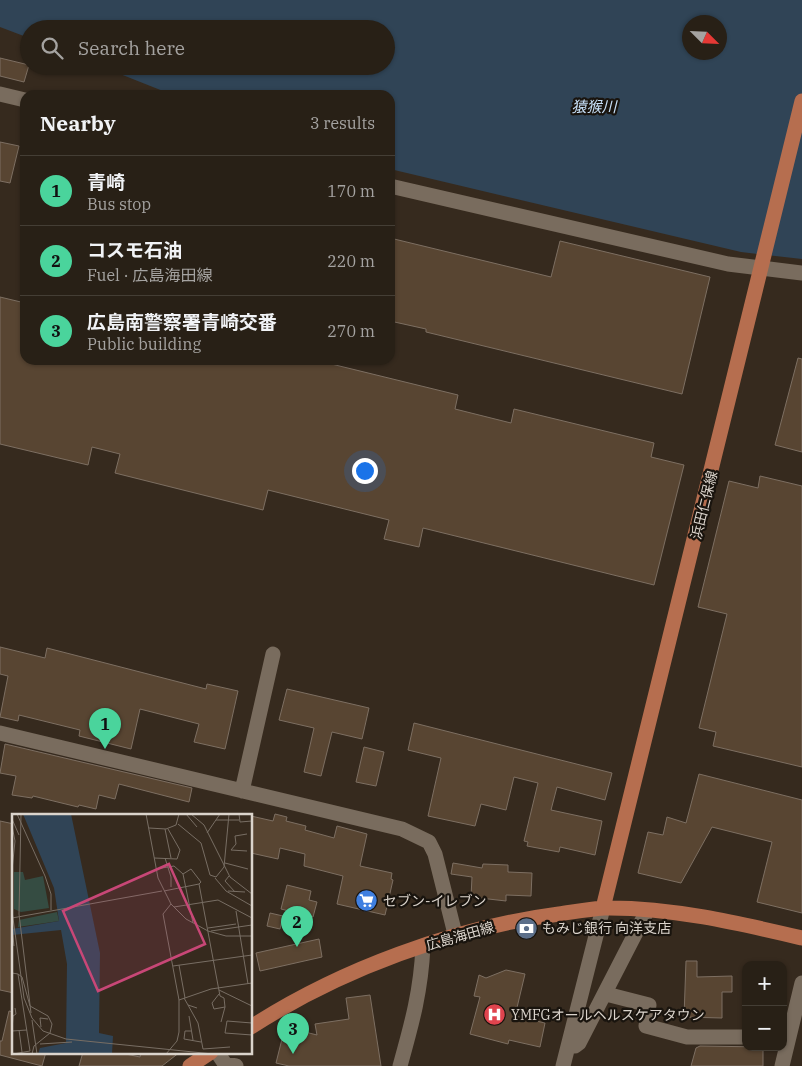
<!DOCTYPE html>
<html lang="en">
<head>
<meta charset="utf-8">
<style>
  :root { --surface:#282016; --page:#30281f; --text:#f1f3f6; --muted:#a5a3a1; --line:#443e35; --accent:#4ad49c }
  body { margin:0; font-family:"IBM Plex Serif","Noto Sans JP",serif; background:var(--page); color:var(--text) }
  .controls { position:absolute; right:15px; bottom:15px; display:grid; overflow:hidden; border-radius:10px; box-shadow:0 1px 4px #0004 }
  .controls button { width:45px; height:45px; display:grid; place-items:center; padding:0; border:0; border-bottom:1px solid var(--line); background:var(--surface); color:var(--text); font:25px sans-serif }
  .compass { position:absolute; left:682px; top:15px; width:45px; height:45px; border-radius:50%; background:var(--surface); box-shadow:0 1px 4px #0004; rotate:114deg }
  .you { position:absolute; left:364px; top:470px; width:18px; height:18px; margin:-12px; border:4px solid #fff; border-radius:50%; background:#1a73e8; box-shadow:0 0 0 8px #1a73e833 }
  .badge { display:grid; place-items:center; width:32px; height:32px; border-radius:50%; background:var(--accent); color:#111; font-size:16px; font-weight:700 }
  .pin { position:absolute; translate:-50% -41px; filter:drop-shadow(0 1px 2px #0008) }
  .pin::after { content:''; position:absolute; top:26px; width:18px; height:15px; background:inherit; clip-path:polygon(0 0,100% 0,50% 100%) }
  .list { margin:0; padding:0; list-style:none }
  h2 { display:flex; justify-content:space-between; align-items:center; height:65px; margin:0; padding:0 20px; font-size:21px }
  h2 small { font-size:16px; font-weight:400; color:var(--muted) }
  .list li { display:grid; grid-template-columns:32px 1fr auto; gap:15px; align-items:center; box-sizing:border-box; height:70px; padding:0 20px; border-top:1px solid var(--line) }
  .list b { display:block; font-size:19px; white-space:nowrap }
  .list p { margin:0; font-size:16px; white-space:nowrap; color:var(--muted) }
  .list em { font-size:16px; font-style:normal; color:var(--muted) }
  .icon { flex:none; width:28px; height:28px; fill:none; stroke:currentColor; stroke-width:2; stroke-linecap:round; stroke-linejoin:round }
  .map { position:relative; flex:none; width:802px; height:1066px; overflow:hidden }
  .search { position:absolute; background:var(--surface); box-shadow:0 1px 4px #0004; left:20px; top:20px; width:375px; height:55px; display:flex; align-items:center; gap:12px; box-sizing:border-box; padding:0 18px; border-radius:28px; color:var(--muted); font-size:19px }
  .panel { position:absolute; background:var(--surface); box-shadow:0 1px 4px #0004; left:20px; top:90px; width:375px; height:275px; border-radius:15px }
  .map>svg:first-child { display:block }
  .water { fill:#304456; fill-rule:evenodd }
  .building { fill:#584532; stroke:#7d6f62 }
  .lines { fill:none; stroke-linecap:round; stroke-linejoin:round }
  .minor { stroke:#796c5e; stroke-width:15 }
  .major { stroke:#b66e4f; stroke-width:15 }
  .labels { text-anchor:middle; stroke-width:4.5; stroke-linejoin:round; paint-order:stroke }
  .street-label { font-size:14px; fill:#dbd4cc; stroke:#19140e }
  .poi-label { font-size:14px; fill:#dbd4cc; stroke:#19140e; text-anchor:start }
  .water-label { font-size:15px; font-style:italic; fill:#c8e1f9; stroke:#19140e }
  .inset-road { fill:none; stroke:#786e64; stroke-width:1 }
  .view { fill:#c84777; fill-opacity:0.15; stroke:#c84777; stroke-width:2.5 }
  .inset-edge { fill:none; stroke:#dbd4cc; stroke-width:2.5 }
</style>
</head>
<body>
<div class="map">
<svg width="802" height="1066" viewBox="0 0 802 1066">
  <rect width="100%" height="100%" fill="#362a1e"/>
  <path class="water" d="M0 0H802V259L741 252 390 169V95H173L100 66H386V29H29V38L0 27ZM690 22H720V52H690Z"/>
  <path class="building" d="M0 58 29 65 24 82 0 76Z
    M0 142 19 146 10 183 0 181Z
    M390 238 551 277 560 241 710 277 682 394 426 332V329L390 321Z
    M0 297 25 303V360H315L458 395 455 409 511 423 514 409 654 443 651 457 684 465 654 585 423 528 419 547 384 539 389 520 268 490 263 510 115 473 120 454 92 447 88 465 0 444Z
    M798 358 802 359V452L775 445Z
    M760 476 802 486V767L713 746 716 732 699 728 727 614 698 607 729 481 758 488Z
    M0 647 45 658 47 648 206 689 207 684 238 691 225 749 194 742 199 724 140 709 131 749 79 736 80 730 19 715 18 721 0 717 8 676 0 674Z
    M287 689 369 708 362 739 332 732 321 776 304 772 314 728 279 720Z
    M414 723 612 773 605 800 557 787 551 810 602 821 595 855 560 847 559 852 527 846 528 842 524 841 538 783 514 777 506 810 481 804 475 826 428 816 441 758 408 750Z
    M5 744 192 788 189 802 119 784 115 799 99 795 96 809 79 805 78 807 33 796 32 798 12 795 16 776 0 773Z
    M364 747 384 752 376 786 356 782Z
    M699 774 802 800V913L757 902 772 842 712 827 681 883 638 873 648 832 663 835 667 817 686 823Z
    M275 814 287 817 286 821 306 826 305 830 334 838 337 826 367 834 360 866 392 873 391 879 393 880 385 915 337 904 343 876 304 866 305 854 280 848 278 859 251 853V816L273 821Z
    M0 821 14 824V993L0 990Z
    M453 863 482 868 483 864 508 865V872L532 873 531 896 506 895V901L471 897 472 877 451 874Z
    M287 885 311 891 309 900 317 902 313 917 281 909Z
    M270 913 283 916 280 929 267 926Z
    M319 939 322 957 260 971 256 953Z
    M686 961H697V977L732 976V992H722V1018L684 1017Z
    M506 970 525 974 515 1016 545 1023 540 1047 509 1040 508 1044 470 1034 480 997 474 996 479 975 486 978Z
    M370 995 381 1066H289L276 1063 285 1027 317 1035 315 1024 349 1019 346 998Z
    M9 1011 14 1012V1052H46L42 1066 0 1055V1041H2Z
    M700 1046 763 1047V1066H691L696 1048Z
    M83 1052H116L140 1057 141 1052H180L162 1066H79Z"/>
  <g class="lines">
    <path class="minor" d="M0 94 25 100
      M390 186 728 264 802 273
      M0 733 402 829 429 842 435 854 455 934
      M242 791 273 654
      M606 994 649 1005 646 1026 687 1037H746
      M568 1046H575L579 1043 647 911
      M217 1052 225 1064 236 1066
      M400 1066C412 1023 421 991 423 946
      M563 1066 603 908
      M782 1066 802 983"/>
    <path class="major" d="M603 908 802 101
      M251 1027C341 969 453 928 559 914 573 912 589 909 604 908 670 907 738 923 802 938
      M190 1066 211 1052"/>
  </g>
  <defs>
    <symbol id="supermarket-disc" viewBox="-11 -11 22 22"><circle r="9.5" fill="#3f7fe0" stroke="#19140e"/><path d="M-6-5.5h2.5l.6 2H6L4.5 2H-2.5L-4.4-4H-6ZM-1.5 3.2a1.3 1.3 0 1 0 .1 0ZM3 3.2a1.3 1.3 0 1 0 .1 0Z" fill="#fff"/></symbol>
    <symbol id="bank-disc" viewBox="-11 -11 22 22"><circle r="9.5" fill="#5c6f8a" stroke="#19140e"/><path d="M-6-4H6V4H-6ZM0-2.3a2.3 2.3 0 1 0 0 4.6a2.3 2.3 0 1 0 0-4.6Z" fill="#fff"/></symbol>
    <symbol id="hospital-disc" viewBox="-11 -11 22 22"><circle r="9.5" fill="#e0444e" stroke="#19140e"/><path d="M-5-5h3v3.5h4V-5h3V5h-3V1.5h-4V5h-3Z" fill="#fff"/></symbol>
  </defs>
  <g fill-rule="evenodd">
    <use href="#supermarket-disc" x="354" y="888" width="25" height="25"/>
    <use href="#bank-disc" x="514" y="916" width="25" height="25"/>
    <use href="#hospital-disc" x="482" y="1002" width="25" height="25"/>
  </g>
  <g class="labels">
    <g class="street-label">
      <text transform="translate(704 505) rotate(-76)" y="5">浜田仁保線</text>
      <text transform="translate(460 936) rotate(-16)" y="5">広島海田線</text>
    </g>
    <g class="poi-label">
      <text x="383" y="906">セブン-イレブン</text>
      <text x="542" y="933">もみじ銀行 向洋支店</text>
      <text x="511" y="1020">YMFGオールヘルスケアタウン</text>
    </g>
    <g class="water-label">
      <text x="594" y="112">猿猴川</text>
    </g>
  </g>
  <g transform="translate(12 814)">
    <rect width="240" height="240" fill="#362a1e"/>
    <path d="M2 58H11L13 66 31 62 37 94 9 98 2 95ZM45 98 47 107 6 113 7 106Z" fill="#354c42"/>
    <path d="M11 0H59L88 139 87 219 101 222 100 240H26L28 234 54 229 55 150 49 116 0 121V115L47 107 42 74Z" fill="#304456"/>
    <path class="inset-road" d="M5 0 33 62 39 80V96M9 0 7 100 19 199M134 0 146 64 159 90 174 105 196 117 214 122H240M174 0 185 13M179 0 192 11 218 63 240 80M227 0 228 8 240 7M0 5 7 21M204 6H227M166 10 189 29 198 61 204 63 212 53M0 12 3 27 0 56M137 14 154 15 164 11 167 0M153 15 159 44M156 15 168 36 165 45M195 19 208 0M235 20 223 22 224 30 219 36 235 37M142 44 165 45M153 44 159 63V73M213 49 236 55M212 53 217 0M144 55 162 52 171 60 181 109M171 60 179 55 189 68 187 70 208 182 212 184 213 193 209 208M217 62 213 67 223 78M203 64 214 77 240 92M152 77 187 70M216 77 233 78M162 93 206 86 240 104M0 97 12 184 20 204 31 217 54 225 201 240M224 97 236 170M0 104 150 77M0 113 2 132M196 114 224 110M199 117 240 111M167 151 173 184M161 152 240 141M0 159 6 160 18 237 1 240M6 160 10 163 18 192 36 202 40 210 38 219 22 232 20 240M207 176 240 192M207 180 200 189 202 195 213 193M172 184 176 191 185 194M167 186 199 175 240 169M176 191 186 209 191 235 218 233M177 202 181 226M20 206 25 240M240 209 215 207 213 219 240 221M29 213 28 204 36 205M7 216 10 238M0 217 1 202 4 200 3 194M0 217 15 216M179 217H173L172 225 189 228M28 230 60 228M154 240 165 227 167 218V186L151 100 159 90"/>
    <path class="view" d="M157 50 193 130 86 177 51 97Z"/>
    <rect width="240" height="240" class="inset-edge"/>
  </g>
</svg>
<div class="controls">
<button>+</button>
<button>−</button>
</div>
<svg class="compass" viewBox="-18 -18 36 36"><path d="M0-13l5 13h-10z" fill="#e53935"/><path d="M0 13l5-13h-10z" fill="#a5a3a1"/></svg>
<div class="you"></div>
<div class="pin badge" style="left:105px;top:749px">1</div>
<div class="pin badge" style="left:297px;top:947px">2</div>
<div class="pin badge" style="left:293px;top:1054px">3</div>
<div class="search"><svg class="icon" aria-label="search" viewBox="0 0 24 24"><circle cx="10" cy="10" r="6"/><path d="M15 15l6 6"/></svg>Search here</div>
<section class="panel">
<h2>Nearby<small>3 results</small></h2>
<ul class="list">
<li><span class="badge">1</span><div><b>青崎</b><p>Bus stop</p></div><em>170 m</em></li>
<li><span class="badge">2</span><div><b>コスモ石油</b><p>Fuel · 広島海田線</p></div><em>220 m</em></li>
<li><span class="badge">3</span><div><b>広島南警察署青崎交番</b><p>Public building</p></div><em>270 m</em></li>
</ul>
</section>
</div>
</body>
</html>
